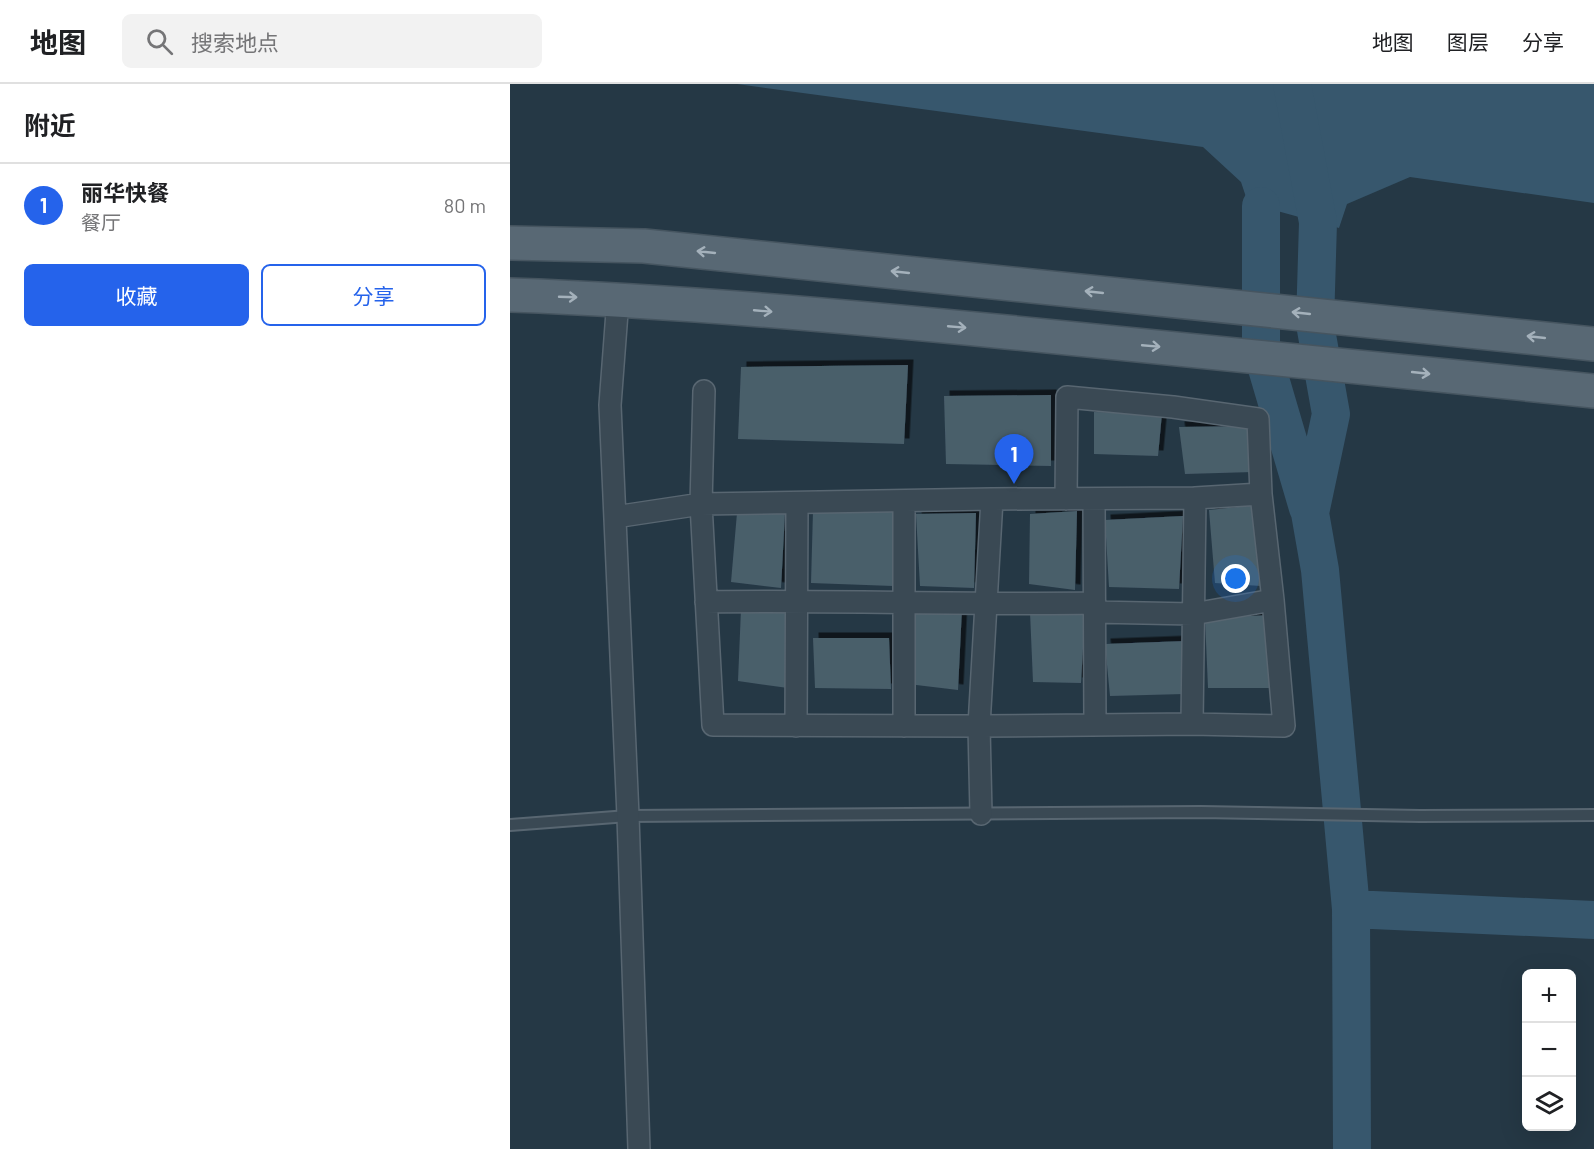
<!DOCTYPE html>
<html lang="zh">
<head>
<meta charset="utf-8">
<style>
  :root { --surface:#fff; --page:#f2f2f2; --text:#202124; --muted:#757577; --line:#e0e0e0; --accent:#2563eb }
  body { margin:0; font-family:Barlow,"Noto Sans SC",sans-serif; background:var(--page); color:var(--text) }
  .controls { position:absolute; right:18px; bottom:18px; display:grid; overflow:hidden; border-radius:9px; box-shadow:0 6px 24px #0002 }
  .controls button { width:54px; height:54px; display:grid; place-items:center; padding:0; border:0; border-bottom:2px solid var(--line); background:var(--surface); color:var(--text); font:30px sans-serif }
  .you { position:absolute; left:726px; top:495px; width:21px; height:21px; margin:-15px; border:4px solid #fff; border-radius:50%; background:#1a73e8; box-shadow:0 0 0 9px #1a73e833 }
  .badge { display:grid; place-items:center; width:39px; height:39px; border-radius:50%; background:var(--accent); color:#fff; font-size:20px; font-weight:700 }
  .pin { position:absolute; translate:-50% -50px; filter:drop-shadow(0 2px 3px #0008) }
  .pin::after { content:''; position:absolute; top:32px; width:21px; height:18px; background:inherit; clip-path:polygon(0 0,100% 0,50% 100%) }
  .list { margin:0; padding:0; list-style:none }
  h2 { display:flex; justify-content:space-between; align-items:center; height:78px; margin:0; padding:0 24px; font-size:26px }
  h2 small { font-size:20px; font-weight:400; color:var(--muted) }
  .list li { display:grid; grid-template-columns:39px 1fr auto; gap:18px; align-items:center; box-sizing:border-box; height:84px; padding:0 24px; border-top:2px solid var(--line) }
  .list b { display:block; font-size:22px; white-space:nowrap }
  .list p { margin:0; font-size:20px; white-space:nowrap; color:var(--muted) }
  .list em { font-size:20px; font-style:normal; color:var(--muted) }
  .actions { display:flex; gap:12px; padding:18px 24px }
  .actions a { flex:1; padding:14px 0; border:2px solid var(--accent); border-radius:9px; text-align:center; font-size:21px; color:var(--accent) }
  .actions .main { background:var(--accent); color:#fff }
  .icon { flex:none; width:33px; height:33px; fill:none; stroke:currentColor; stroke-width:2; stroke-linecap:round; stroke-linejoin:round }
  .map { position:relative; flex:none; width:1084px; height:1065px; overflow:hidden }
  header { display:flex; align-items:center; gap:36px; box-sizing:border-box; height:84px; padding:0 30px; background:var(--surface); border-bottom:2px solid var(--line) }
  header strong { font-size:28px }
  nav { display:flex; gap:33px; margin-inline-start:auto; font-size:21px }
  .search { width:420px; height:54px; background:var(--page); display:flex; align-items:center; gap:15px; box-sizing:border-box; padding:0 21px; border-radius:9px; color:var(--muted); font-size:22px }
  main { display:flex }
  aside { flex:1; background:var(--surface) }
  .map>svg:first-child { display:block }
  .water { fill:#37576d }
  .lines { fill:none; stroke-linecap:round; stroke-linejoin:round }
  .river { stroke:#37576d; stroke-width:38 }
  .building { fill:#495e6b; filter:url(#shadow) }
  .service-casing { stroke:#586671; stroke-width:14 }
  .minor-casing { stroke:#586671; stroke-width:24 }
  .primary-casing { stroke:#465560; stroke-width:36 }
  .service { stroke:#3a4954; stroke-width:10 }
  .minor { stroke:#3a4954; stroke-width:21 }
  .primary { stroke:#586874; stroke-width:33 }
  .oneway { stroke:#a4b1bb }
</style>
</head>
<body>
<header>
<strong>地图</strong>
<div class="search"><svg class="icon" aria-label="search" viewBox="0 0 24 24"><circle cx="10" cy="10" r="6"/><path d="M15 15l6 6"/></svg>搜索地点</div>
<nav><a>地图</a><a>图层</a><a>分享</a></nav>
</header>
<main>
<aside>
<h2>附近<small></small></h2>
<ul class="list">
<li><span class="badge">1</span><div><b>丽华快餐</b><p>餐厅</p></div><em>80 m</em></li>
</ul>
<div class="actions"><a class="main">收藏</a><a>分享</a></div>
</aside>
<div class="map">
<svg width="1084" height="1065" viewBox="0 0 1084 1065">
  <defs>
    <filter id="shadow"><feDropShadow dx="5.5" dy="-5.5" stdDeviation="0" flood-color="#0009"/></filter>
  </defs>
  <rect width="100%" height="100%" fill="#253845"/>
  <path class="water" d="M227 0H1084V119L900 93 837 120 829 144 738 119 731 98 693 63Z"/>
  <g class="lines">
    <path class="river" d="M782 0 808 138 805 240 821 330 800 429 810 486 841 825 842 1065
      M751 122V264L798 424
      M841 825 1084 836"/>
  </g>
  <path class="building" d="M398 281 394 360 228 355 231 283Z
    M541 311V382L436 380 434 312Z
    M584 328 652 329 648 372 584 370Z
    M745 342 743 388 675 390 669 343Z
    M746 421 751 502 705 499 699 426Z
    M303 427 383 428V502L301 499Z
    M567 427 565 506 519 500 520 430Z
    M227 429H275L271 504 221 498Z
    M466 429 464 504 410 502 406 430Z
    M673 432 669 505 599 503 595 436Z
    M452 524 448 606 398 600 400 526Z
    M231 525H283L278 604 228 597Z
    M520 528 575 529 571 599 523 598Z
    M763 531 771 604H698L695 534Z
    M303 554H379L381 605 305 604Z
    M676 557 674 610 600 612 595 560Z"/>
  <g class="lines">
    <defs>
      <path id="service" d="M0 741 118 732 691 728 910 732 1084 731"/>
      <path id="minor" d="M108 215 100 321 118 732 129 1065
        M194 307 191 420 482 415 469 642 682 640 685 414 482 415
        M685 414 751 410 763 516
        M556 415 557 313 663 323 748 335 751 410
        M584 415 585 641
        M105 433 191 420 203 641 469 642 471 730
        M196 518C326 516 455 521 585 519
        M584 528 683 530 763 516 774 642 682 640
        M286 642 287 419
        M394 642V417"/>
      <path id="primary" d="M0 159 134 162 1084 260
        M0 211C166 217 331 232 496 248 692 266 888 287 1084 307"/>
    </defs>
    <use href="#service" class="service-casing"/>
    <use href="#minor" class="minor-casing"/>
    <use href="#primary" class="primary-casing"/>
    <use href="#service" class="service"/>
    <use href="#minor" class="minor"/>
    <use href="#primary" class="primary"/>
  </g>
  <defs><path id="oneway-shaft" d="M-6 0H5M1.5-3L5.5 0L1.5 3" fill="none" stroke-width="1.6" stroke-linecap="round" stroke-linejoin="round" transform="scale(1.5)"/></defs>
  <g class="oneway">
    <use href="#oneway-shaft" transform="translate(196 168) rotate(-174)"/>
    <use href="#oneway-shaft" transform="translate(390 188) rotate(-174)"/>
    <use href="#oneway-shaft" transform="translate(584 208) rotate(-174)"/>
    <use href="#oneway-shaft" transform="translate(58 213) rotate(2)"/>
    <use href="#oneway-shaft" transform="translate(253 227) rotate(5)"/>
    <use href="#oneway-shaft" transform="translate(791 229) rotate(-174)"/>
    <use href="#oneway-shaft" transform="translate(447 243) rotate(5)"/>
    <use href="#oneway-shaft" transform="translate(1026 253) rotate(-174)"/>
    <use href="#oneway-shaft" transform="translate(641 262) rotate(5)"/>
    <use href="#oneway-shaft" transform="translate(911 289) rotate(6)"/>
  </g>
</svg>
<div class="controls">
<button>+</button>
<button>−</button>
<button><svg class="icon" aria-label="layers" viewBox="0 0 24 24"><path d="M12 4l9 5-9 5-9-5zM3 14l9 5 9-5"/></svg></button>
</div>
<div class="you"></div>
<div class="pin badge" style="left:504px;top:400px">1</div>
</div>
</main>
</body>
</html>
